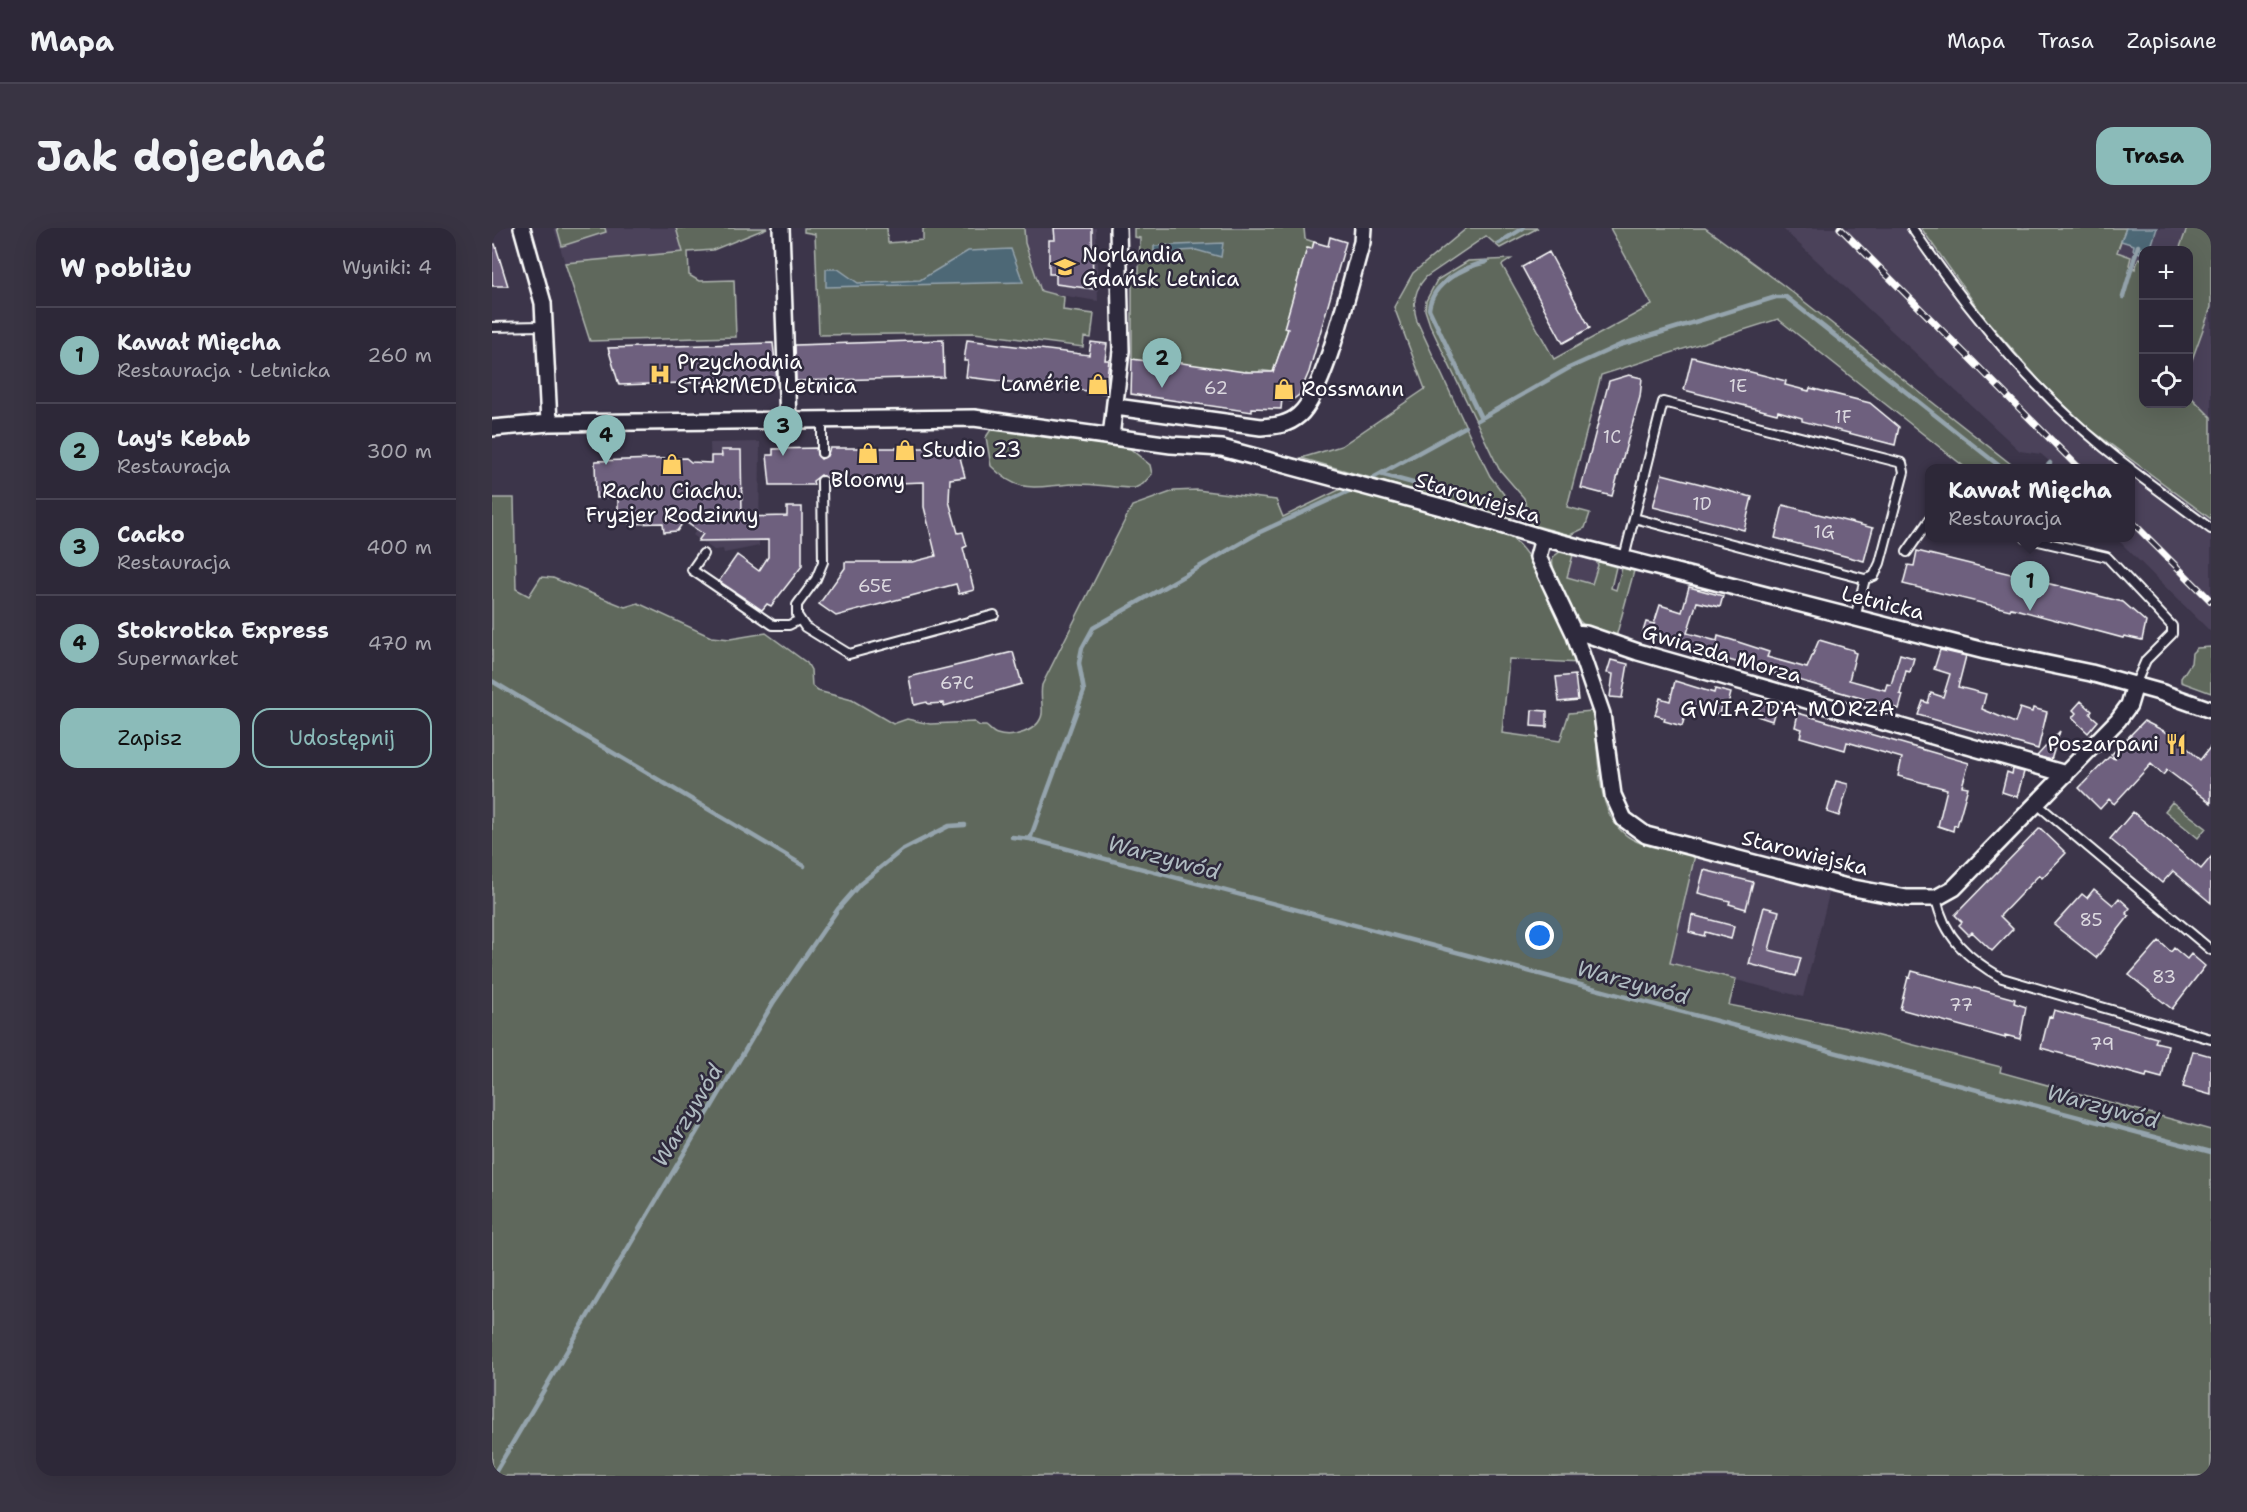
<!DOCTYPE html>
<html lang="pl">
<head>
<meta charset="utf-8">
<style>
  :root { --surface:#2d2838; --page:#393443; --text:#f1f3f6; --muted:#a7a6ae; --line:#484453; --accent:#8bbbb9 }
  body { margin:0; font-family:"Shantell Sans",sans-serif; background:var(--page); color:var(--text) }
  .controls { position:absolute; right:18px; top:18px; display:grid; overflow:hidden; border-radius:12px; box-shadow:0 6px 24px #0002 }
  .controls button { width:54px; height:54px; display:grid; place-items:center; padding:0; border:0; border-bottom:2px solid var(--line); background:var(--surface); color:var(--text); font:30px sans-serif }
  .you { position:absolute; left:1048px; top:708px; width:21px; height:21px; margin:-15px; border:4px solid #fff; border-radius:50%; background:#1a73e8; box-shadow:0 0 0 9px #1a73e833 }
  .badge { display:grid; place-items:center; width:39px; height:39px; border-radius:50%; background:var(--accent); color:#111; font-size:20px; font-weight:700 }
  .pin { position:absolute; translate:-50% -50px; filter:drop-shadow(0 2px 3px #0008) }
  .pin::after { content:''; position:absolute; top:32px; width:21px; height:18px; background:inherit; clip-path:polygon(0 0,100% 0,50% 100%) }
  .popup { position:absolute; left:1433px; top:236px; width:210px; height:78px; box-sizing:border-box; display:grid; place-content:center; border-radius:12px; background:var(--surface); filter:drop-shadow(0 2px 4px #0005); font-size:20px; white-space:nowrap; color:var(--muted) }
  .popup b { font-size:22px; color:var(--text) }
  .popup::after { content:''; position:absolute; left:50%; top:100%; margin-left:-12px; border:12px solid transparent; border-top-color:var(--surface) }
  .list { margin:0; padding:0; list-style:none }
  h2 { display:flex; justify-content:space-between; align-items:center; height:78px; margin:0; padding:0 24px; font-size:26px }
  h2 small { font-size:20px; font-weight:400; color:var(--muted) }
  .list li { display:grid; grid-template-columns:39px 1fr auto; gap:18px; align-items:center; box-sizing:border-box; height:96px; padding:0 24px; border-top:2px solid var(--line) }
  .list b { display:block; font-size:22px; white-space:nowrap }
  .list p { margin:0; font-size:20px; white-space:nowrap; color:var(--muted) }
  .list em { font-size:20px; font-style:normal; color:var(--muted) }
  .actions { display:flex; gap:12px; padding:18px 24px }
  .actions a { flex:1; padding:14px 0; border:2px solid var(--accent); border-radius:18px; text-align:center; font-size:21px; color:var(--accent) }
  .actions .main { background:var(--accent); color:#111 }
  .icon { flex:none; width:33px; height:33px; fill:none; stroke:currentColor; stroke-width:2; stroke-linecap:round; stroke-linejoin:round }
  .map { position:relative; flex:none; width:1719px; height:1248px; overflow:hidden; border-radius:18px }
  header { display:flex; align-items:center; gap:36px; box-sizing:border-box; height:84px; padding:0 30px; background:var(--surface); border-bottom:2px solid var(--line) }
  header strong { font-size:28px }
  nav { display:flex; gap:33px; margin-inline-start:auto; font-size:21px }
  .intro { display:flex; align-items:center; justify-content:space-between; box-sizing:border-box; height:144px; padding:0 36px }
  h1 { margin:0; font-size:42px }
  .button { padding:15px 27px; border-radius:18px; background:var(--accent); color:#111; font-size:21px; font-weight:700 }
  main { display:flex; gap:36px; padding:0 36px }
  aside { flex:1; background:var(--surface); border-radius:18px; box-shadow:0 6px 24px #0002 }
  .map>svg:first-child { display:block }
  .built { fill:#4b425a }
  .green { fill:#5e685c; stroke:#aeb4ae; stroke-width:1.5 }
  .water { fill:#4e6776; stroke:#95a4ad; stroke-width:1.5 }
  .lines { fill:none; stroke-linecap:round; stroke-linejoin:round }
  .stream { stroke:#95a4ad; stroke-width:4.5 }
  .building { fill:#6e617e; stroke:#fff; stroke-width:1.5 }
  .lane-casing { stroke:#fff; stroke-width:12 }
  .street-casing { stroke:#fff; stroke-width:20 }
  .lane { stroke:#2f2a3d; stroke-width:8 }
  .street { stroke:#2f2a3d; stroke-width:15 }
  .rail-casing { stroke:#fff; stroke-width:7 }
  .rail { stroke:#2f2a3d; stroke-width:4.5; stroke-dasharray:14; stroke-linecap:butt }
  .labels { text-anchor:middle; stroke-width:5; stroke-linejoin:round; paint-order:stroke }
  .number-label { font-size:18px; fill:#dbd8df }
  .poi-label { font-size:21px; fill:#fff; stroke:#2f2a3d; text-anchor:start }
  .street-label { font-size:21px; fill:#fff; stroke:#2f2a3d }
  .neighbourhood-label { font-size:22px; letter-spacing:1.5px; fill:#fff; stroke:#2f2a3d }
  .water-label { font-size:22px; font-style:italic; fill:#afbbc1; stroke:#2f2a3d }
</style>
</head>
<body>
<header>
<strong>Mapa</strong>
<nav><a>Mapa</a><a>Trasa</a><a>Zapisane</a></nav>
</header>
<div class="intro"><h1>Jak dojechać</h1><a class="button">Trasa</a></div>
<main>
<aside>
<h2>W pobliżu<small>Wyniki: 4</small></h2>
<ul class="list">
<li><span class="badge">1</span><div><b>Kawał Mięcha</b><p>Restauracja · Letnicka</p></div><em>260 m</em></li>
<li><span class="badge">2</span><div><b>Lay's Kebab</b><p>Restauracja</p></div><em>300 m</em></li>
<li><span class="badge">3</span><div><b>Cacko</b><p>Restauracja</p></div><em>400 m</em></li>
<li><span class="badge">4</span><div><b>Stokrotka Express</b><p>Supermarket</p></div><em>470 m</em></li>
</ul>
<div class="actions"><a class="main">Zapisz</a><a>Udostępnij</a></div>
</aside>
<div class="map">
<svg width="1719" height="1248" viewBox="0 0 1719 1248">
  <rect width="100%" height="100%" fill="#3c354a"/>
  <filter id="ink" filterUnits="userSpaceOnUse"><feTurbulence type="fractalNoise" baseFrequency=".0167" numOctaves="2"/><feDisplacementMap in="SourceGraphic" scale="12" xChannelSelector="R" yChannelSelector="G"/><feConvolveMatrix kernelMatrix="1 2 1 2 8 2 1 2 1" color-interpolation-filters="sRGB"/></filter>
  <g filter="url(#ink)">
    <path class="built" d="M62 0H275L221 22 73 35Z
      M532 0H604L606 73 549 64 533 15Z
      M1290 0H1491L1652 176H1696L1697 140 1719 79V404L1624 310H1638V240H1565L1549 226 1528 223Z
      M1592 0H1704L1696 22H1652L1651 46 1584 5Z
      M268 214 267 318 232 325 231 321 222 322 201 307 220 280 218 215Z
      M1081 327 1104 333 1106 337 1101 356 1075 349Z
      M1203 627 1338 662 1311 769 1178 735Z"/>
    <path class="green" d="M65 0H113L114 4 70 18Z
      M184 0H275L221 22 196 24 197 47 207 53 242 52 244 109 98 113 73 35 191 24Z
      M312 0H395L396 15 431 12V0H532L533 15 549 63 572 69 571 82 602 86 599 110 592 109 591 119 482 105 327 107 323 6 312 4Z
      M642 0H812L813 11 822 14 820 21 815 20 814 36 811 35 801 70 804 71 797 83 796 101 781 144 768 142 766 147 754 143 753 147 655 130 654 133 640 131V46L647 45 648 10 642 9Z
      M975 0H1046L1008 20 994 8 934 49C922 62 920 77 925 93L981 214 998 248 1017 273 1021 288 1018 290 809 230 849 218 933 161 902 79 921 45Z
      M1118 0H1213L1291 57 1524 240H1474L1286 91 1109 147 1075 279 1098 285 1093 300 1078 307 1041 297 1037 294 1032 270 1007 241 938 97 933 82 934 73 945 52 976 33 1019 31 1010 37 1062 131 1160 77Z
      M1429 0H1634L1625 24 1639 29 1637 37 1643 41 1647 30 1651 32 1652 176H1696L1697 167 1719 189V291L1594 198 1548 153 1493 90Z
      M1695 0H1719V79L1697 140 1696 22H1687Z
      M500 200 636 219 658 237 660 246 651 256 643 260C622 260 602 255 581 256 543 258 529 268 499 238L494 209Z
      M851 260 1014 307C1043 320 1075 405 1087 435L1017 431 1010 505 1068 513 1077 485 1100 483C1110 522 1099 588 1140 611 1159 621 1183 623 1203 627L1178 735 1244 751 1237 777 1355 800 1509 839 1508 844 1719 902V1248H0V270H22L24 361 37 368 49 349 61 350 133 379 146 375 219 409 238 411 274 405 315 435 319 442 320 458 326 463 360 472 401 496 415 491 438 496 482 494 488 498H494C497 500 501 505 505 506 520 511 547 503 550 486 551 477 548 467 550 457L640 278 682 263 705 262 784 272 791 289Z
      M1069 323 1081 327 1075 349 1100 356 1106 337 1104 333 1124 339 1119 360 1124 362 1130 340 1142 343 1124 409C1114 406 1101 404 1092 397 1081 389 1057 342 1061 329Z
      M1719 419V465L1689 454V450L1699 435 1700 425 1705 420Z
      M1680 574 1714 600 1706 610 1673 583Z"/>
    <path class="water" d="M1634 0H1665L1658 22 1650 20 1648 25 1641 22 1642 17 1629 13Z
      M731 15 729 29 704 22 688 23 683 33 662 26V18Z
      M519 21 531 54 334 59V41H346L366 55 428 52 476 23Z"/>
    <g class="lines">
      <path class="stream" d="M1007 15 1031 0
        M1631 69 1646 18
        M989 190 937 81C940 55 972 39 994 34
        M986 192 1077 140 1128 117 1284 69H1294L1510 240
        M1553 240 1558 235
        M888 246 1016 281
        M879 251 973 199
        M0 453 312 638
        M520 609 538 611 1719 924
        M538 611 592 463 587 435 590 420 601 400 768 304 857 263
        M1 1248 281 775 346 681 368 656 410 622 457 598 473 597"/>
    </g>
    <path class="building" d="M562 0H600L601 61 564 56V46H557V12H563Z
      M838 9 854 14 817 144 807 167 799 173 790 171 789 181 760 180V184L639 166 640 131 654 133 655 130 753 144H781L796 101 792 100 815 20 820 21 822 14 836 18Z
      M0 16H3L16 58H0Z
      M1057 24 1098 100 1071 115 1030 39Z
      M451 112 452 149 304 153 303 117Z
      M475 112 597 127 599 114 615 116 613 132H617L613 165 474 149 476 133H472Z
      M281 115 285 152 127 157 116 120Z
      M1200 129 1294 153 1293 157 1317 163 1318 160 1378 175 1407 199 1403 217 1310 193V190L1286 183 1285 186 1192 162Z
      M1137 147 1150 150 1148 169 1120 268 1089 260 1117 153Z
      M324 220 325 227 329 231 335 228 338 220H452L454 225H467L473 249 458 251 457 273 466 305 471 304 475 318 471 320 482 362 467 366 464 356 344 388 327 376 353 340V334H420L444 328 432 279V254L350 257V253H336L329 247 321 253 322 257H278L275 227H281V221Z
      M229 222H249L250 289 295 288V279H310V338L279 378 275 376 270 382 227 353 245 327 267 343 276 329V312L206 313 211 306 192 293 185 303 172 304 171 295 137 296V283H126V269L104 270 103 233 194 230 199 234 219 235V228H230Z
      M1170 246 1260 269 1252 302 1161 279Z
      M1291 277 1381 300 1372 333 1283 310Z
      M1425 323 1527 348 1526 352 1549 358 1550 354 1631 374 1654 394 1650 412 1632 408 1631 410 1519 380 1518 382 1411 356 1416 337 1422 338Z
      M1197 359 1231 368 1228 379 1205 374 1195 405 1225 413 1226 408 1240 412 1277 424 1275 429 1315 440 1327 412 1361 422V424L1364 425 1357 452 1393 462 1395 456 1399 457 1408 426 1422 430 1418 444 1414 443 1408 466 1411 467 1407 481 1150 407 1154 394 1162 396 1168 377 1190 384Z
      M1448 422 1474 428 1466 459 1494 466 1490 481 1523 495 1528 480 1540 484 1541 480 1555 484 1546 521 1426 487 1431 473 1436 475 1439 465 1451 469 1458 446 1442 441Z
      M521 424 530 456 452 478V475L436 476 435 474 422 477 417 449Z
      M1119 432 1136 436 1130 470 1118 469 1121 446 1115 445Z
      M1083 447 1086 472 1067 474 1064 449Z
      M1183 453 1222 465 1223 461 1239 465 1235 480 1229 478 1227 486 1196 478 1190 498 1172 493 1173 490 1163 487 1168 470 1178 473Z
      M1589 473 1600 483 1598 486 1606 493 1596 505 1580 490 1584 485 1581 482Z
      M1269 474 1284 479 1280 493 1265 488Z
      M1040 482 1055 483V499L1039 498Z
      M1306 485 1477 535 1470 558 1476 559 1465 598 1462 597 1461 603 1446 598 1455 561 1406 548 1410 530 1355 514 1353 522 1308 509 1310 501 1303 499Z
      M1652 493 1684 509 1708 532 1719 518V575L1675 542 1671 547 1659 536 1622 576 1617 571 1608 581 1587 560 1617 529 1624 531 1619 527Z
      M1568 503 1559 532 1545 528Z
      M1521 541 1532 544 1525 569 1510 564 1515 544 1520 546Z
      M1344 553 1356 556V559L1347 588 1335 584Z
      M1641 584 1709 641 1719 629V675L1681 643 1670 655 1618 611Z
      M1548 600 1574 625 1550 650 1547 647 1508 688 1521 701 1500 723 1480 704 1477 707 1467 697 1470 694 1463 687Z
      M1212 642 1261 654 1254 681 1237 676 1238 673 1206 665Z
      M1602 661 1621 677 1627 670 1638 680 1634 685 1637 688 1604 730 1562 697 1590 666 1595 670Z
      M1272 679 1287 683 1277 722 1309 730 1304 748 1257 736Z
      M1200 687 1242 698 1239 711 1213 704 1212 708 1197 704Z
      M1667 713 1679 724 1682 720 1695 731 1699 726 1713 738 1680 781 1637 747Z
      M1420 743 1523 771 1522 775 1534 779 1528 811 1513 807V810L1408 781 1416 749 1418 750Z
      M1562 782 1665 810 1663 814 1676 817 1670 850 1655 846 1654 849 1549 820 1557 788 1560 789Z
      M1701 823 1719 828V867L1691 859Z"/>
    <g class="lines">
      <defs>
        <path id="lane" d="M1420 0C1481 90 1550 174 1638 240
          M0 99 52 98
          M330 192V225
          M1638 241 1719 301
          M330 253 331 334 324 351 305 377V387L313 399 357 426 502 387
          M1142 290 1373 351 1363 390
          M1534 310 1615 329 1680 398V406L1654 432 1643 457
          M1415 324 1438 291
          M211 326 200 342 281 397H297L307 392
          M1132 330 1171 174 1410 235 1412 244 1388 335 1382 348 1373 351
          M1545 576 1719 722
          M1444 670C1452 709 1476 731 1510 750L1719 811"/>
        <path id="street" d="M30 0 51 75 57 195
          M289 0 296 193
          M624 179 769 199C783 198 796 197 807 187 833 165 859 51 870 14L871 0
          M0 200 57 195 482 190 679 217 730 220 957 281 1051 310 1493 423 1599 445 1671 465 1719 482
          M619 209 629 123 626 0
          M1051 310 1046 329 1082 405 1110 486 1121 567 1132 591 1154 607 1351 658 1415 670H1444L1462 660 1626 492 1637 477 1643 457
          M1082 405 1094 406 1146 424 1574 546"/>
      </defs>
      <use href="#lane" class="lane-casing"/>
      <use href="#street" class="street-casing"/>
      <use href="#lane" class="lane"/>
      <use href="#street" class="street"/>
      <defs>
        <path id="rail" d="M1348 0 1587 240
          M1638 292 1719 373"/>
      </defs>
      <use href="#rail" class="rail-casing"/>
      <use href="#rail" class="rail"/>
    </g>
  </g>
  <defs>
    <symbol id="school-bare" viewBox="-9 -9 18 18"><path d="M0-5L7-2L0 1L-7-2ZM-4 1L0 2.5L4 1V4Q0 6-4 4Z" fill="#ffd166" stroke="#2f2a3d" stroke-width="2.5" paint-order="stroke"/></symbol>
    <symbol id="hospital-bare" viewBox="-9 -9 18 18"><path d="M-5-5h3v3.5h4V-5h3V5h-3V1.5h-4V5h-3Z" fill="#ffd166" stroke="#2f2a3d" stroke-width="2.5" paint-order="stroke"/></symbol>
    <symbol id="shop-bare" viewBox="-9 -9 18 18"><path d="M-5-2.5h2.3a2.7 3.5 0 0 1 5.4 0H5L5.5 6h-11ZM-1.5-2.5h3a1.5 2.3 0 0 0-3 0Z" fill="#ffd166" stroke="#2f2a3d" stroke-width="2.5" paint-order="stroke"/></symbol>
    <symbol id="restaurant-bare" viewBox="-9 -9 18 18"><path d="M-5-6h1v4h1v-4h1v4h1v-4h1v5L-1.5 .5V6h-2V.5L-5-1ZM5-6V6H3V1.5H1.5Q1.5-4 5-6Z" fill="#ffd166" stroke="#2f2a3d" stroke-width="2.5" paint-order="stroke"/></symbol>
  </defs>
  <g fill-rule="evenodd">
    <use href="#school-bare" x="558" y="24" width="30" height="30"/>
    <use href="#hospital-bare" x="153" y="131" width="30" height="30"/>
    <use href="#shop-bare" x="591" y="141" width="30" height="30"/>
    <use href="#shop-bare" x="777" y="146" width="30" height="30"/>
    <use href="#shop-bare" x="398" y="207" width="30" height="30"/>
    <use href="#shop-bare" x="361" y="210" width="30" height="30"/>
    <use href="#shop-bare" x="165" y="221" width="30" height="30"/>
    <use href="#restaurant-bare" x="1669" y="501" width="30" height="30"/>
  </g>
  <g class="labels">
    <g class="number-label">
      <text x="1246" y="164">1E</text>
      <text x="724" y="166">62</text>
      <text x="1351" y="195">1F</text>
      <text x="1120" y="215">1C</text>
      <text x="1210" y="282">1D</text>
      <text x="1332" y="310">1G</text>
      <text x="383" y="364">65E</text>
      <text x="465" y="461">67C</text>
      <text x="1599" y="698">85</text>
      <text x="1672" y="755">83</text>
      <text x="1469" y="783">77</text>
      <text x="1610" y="822">79</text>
    </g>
    <g class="poi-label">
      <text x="590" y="34">Norlandia<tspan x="590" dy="24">Gdańsk Letnica</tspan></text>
      <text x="185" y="141">Przychodnia<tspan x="185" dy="24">STARMED Letnica</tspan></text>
      <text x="589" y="163" text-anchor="end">Lamérie</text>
      <text x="809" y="168">Rossmann</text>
      <text x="430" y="229">Studio 23</text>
      <text x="376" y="259" text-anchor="middle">Bloomy</text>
      <text x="180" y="270" text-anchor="middle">Rachu Ciachu.<tspan x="180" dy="24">Fryzjer Rodzinny</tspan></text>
      <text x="1667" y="523" text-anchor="end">Poszarpani</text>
    </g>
    <g class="street-label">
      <text transform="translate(986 270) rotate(17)" y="7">Starowiejska</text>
      <text transform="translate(1391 375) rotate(14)" y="7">Letnicka</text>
      <text transform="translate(1230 426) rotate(16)" y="7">Gwiazda Morza</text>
      <text transform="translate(1313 625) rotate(14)" y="7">Starowiejska</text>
    </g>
    <g class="neighbourhood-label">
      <text x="1296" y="488">GWIAZDA MORZA</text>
    </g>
    <g class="water-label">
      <text transform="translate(672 629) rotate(15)" y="8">Warzywód</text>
      <text transform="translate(1141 754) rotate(15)" y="8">Warzywód</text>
      <text transform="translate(1611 878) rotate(15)" y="8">Warzywód</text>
      <text transform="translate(195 887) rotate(-59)" y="8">Warzywód</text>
    </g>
  </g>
</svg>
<div class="controls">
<button>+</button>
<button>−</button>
<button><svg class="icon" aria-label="locate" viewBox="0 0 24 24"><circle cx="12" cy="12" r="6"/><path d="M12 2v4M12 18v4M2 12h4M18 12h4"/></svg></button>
</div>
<div class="you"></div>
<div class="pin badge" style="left:1538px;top:383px">1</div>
<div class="popup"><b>Kawał Mięcha</b>Restauracja</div>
<div class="pin badge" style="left:670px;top:160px">2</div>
<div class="pin badge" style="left:291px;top:228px">3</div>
<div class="pin badge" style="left:114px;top:237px">4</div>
</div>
</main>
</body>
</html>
